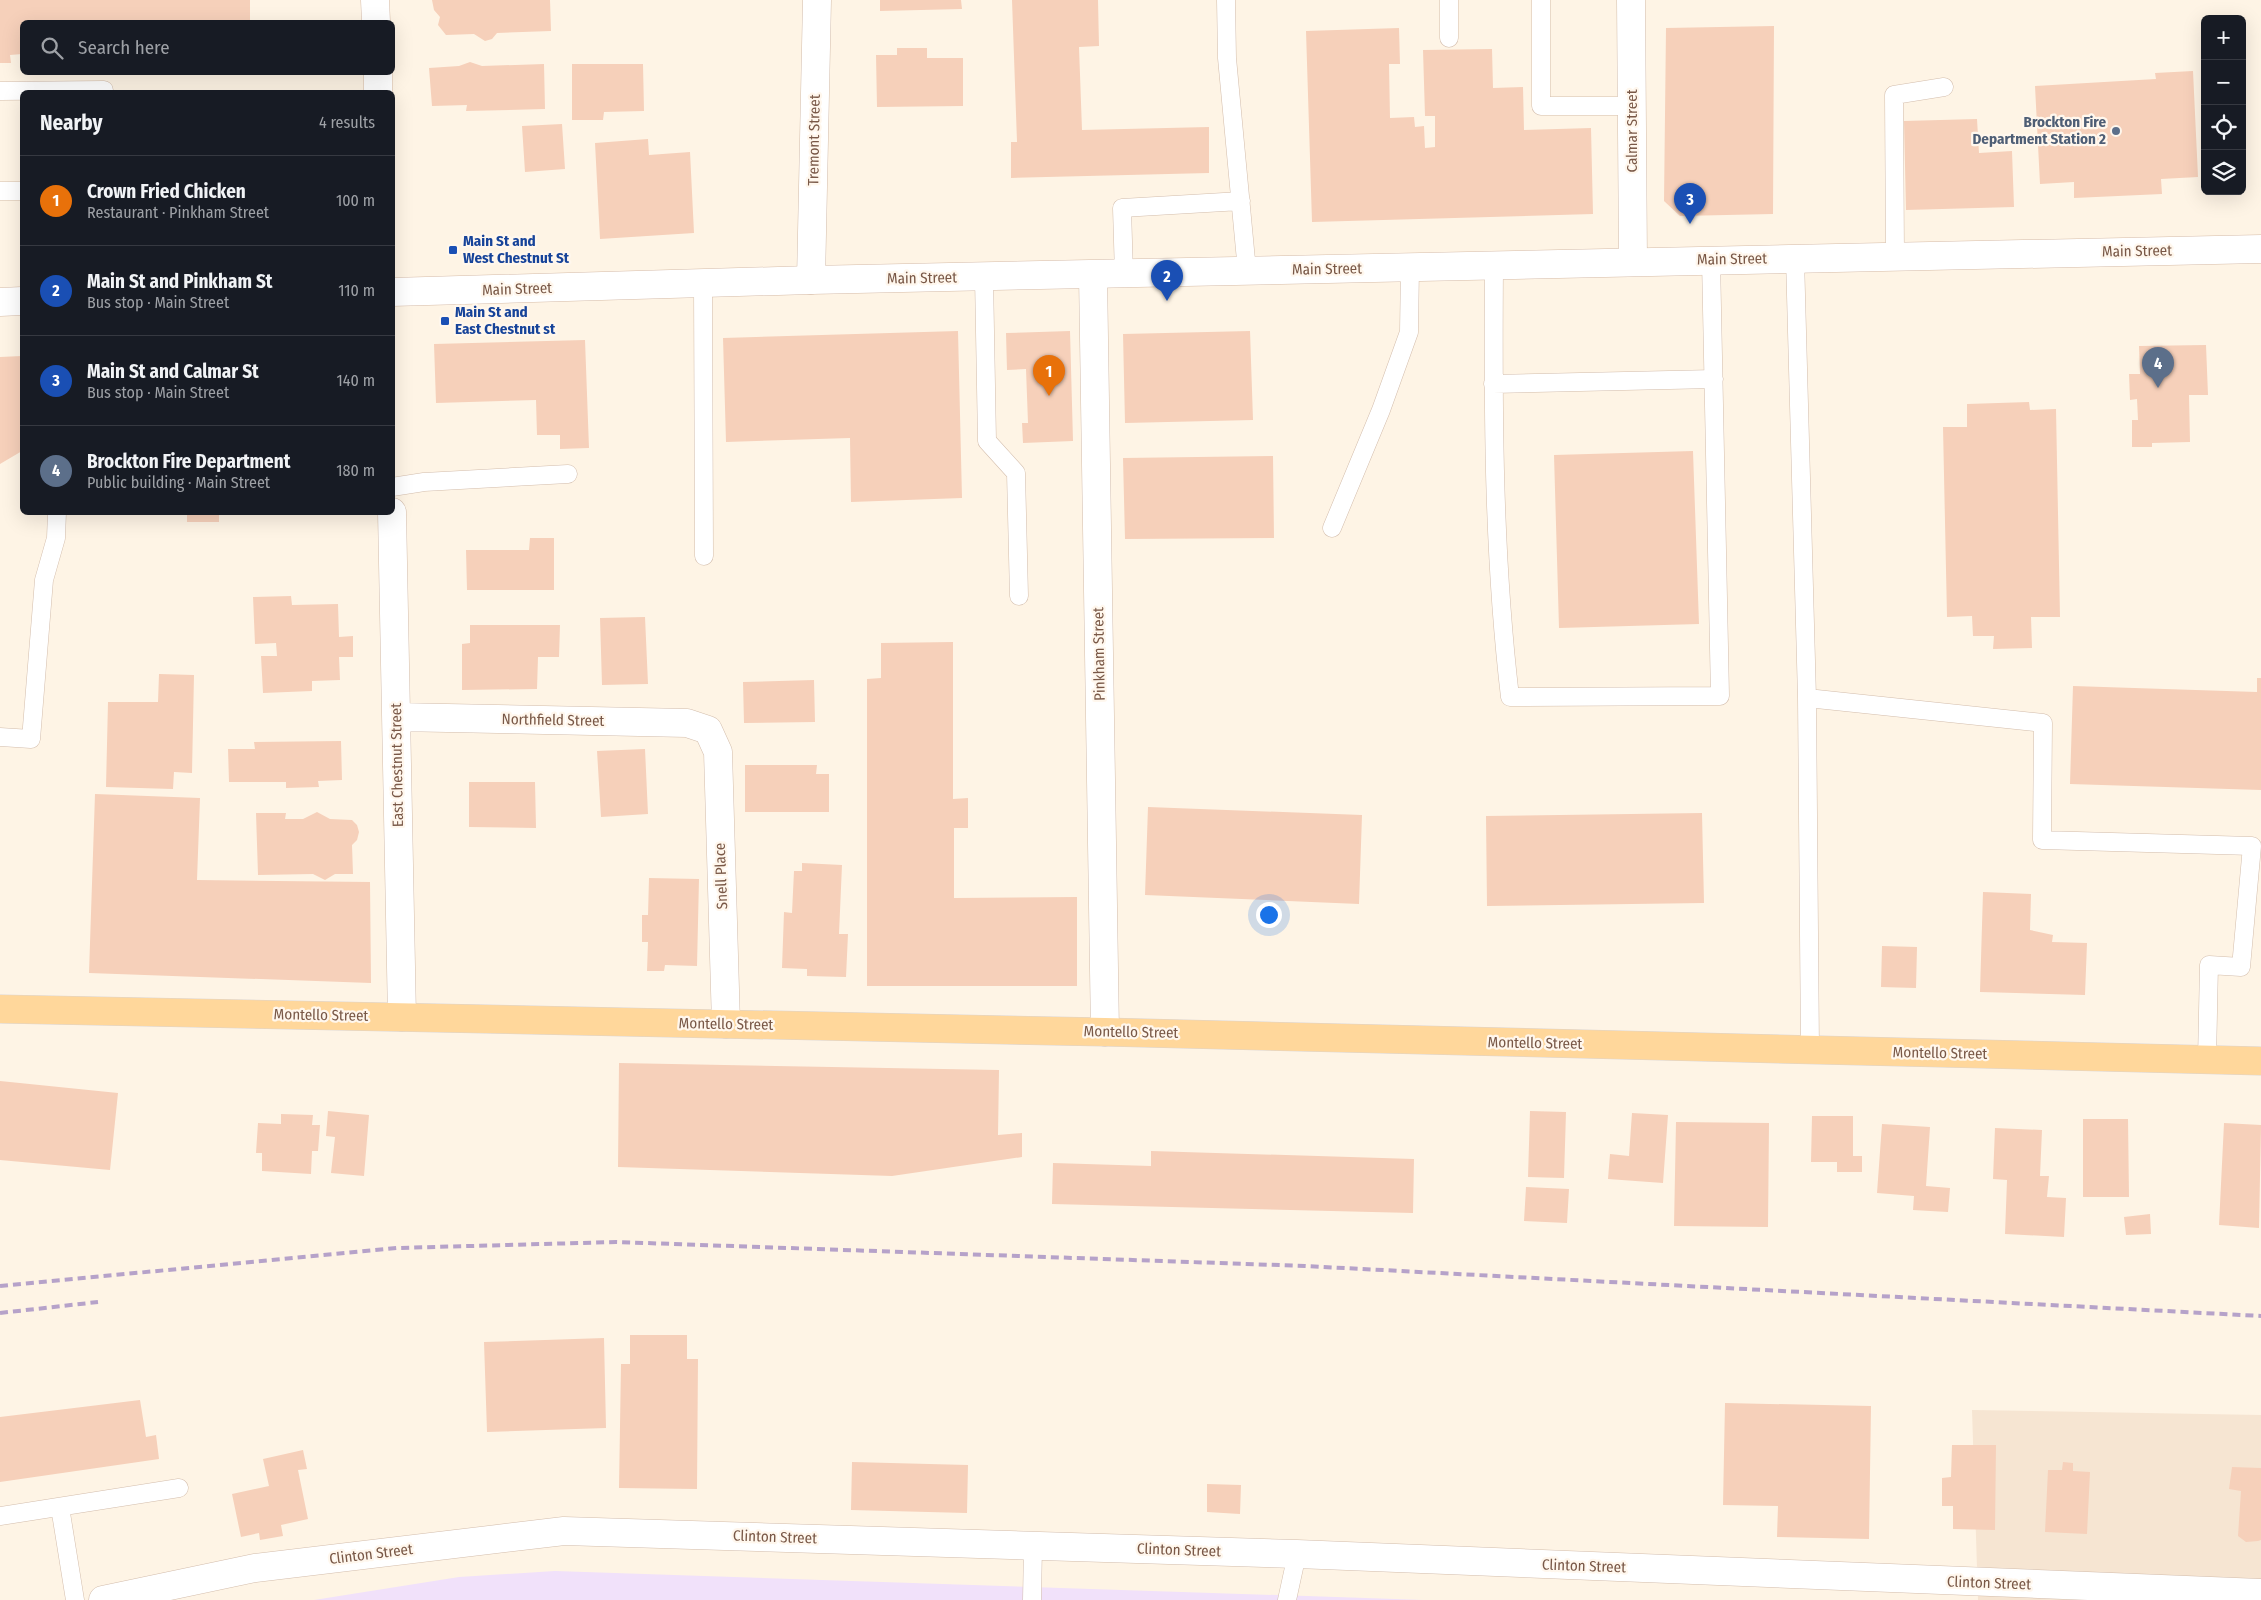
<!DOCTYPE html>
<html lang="en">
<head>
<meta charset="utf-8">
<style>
  :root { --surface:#171b24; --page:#20242c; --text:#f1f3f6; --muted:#9ea1a6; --line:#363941; --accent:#f16440 }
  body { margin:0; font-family:"Fira Sans Condensed",sans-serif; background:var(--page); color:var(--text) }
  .controls { position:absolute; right:15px; top:15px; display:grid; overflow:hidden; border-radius:8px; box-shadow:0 5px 20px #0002 }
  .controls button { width:45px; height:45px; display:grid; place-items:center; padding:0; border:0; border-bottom:1px solid var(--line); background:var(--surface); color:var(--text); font:25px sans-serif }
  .you { position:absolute; left:1268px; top:914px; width:18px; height:18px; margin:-12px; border:4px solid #fff; border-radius:50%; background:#1a73e8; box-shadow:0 0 0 8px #1a73e833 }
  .badge { display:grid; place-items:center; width:32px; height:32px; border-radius:50%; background:var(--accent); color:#fff; font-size:16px; font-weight:700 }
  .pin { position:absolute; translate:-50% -41px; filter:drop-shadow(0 1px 2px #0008) }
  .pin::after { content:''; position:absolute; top:26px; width:18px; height:15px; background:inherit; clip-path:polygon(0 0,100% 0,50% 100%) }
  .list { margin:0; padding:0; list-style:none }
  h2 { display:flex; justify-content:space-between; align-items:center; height:65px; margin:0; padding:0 20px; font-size:21px }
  h2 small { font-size:16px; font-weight:400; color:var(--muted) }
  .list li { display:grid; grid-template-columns:32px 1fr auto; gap:15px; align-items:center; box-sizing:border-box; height:90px; padding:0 20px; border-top:1px solid var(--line) }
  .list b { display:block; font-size:19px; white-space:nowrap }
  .list p { margin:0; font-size:16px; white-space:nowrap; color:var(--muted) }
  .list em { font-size:16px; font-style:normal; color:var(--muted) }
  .icon { flex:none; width:28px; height:28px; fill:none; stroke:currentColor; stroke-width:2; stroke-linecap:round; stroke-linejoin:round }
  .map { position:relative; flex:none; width:2261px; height:1600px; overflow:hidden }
  .search { position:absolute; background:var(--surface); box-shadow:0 5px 20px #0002; left:20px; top:20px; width:375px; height:55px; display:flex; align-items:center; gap:12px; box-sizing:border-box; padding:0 18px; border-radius:8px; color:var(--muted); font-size:19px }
  .panel { position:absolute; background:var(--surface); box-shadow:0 5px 20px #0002; left:20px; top:90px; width:375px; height:425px; border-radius:8px }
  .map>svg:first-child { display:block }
  .residential { fill:#f6e5d2 }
  .education { fill:#f1e1fa }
  .building { fill:#f6d0ba }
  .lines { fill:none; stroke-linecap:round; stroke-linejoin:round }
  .service-casing { stroke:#d3bdac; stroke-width:19 }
  .minor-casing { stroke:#d3bdac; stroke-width:29 }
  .secondary-casing { stroke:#d6bca9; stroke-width:29 }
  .primary-casing { stroke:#dcd4cf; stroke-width:29 }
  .service { stroke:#fff; stroke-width:18 }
  .minor { stroke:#fff; stroke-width:28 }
  .secondary { stroke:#fff; stroke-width:28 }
  .primary { stroke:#ffd79b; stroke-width:28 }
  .rail { stroke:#b6a2c9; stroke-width:4; stroke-dasharray:8 5; stroke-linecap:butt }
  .service-dot { fill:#5c6f8a; stroke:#fff7ed; stroke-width:2 }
  .transit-dot { fill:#1a4fb4; stroke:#fff7ed; stroke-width:2 }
  .labels { text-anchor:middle; stroke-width:4.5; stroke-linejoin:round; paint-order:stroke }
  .service-label { font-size:15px; font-weight:bold; fill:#4e5e75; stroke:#fff7ed; text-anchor:end }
  .street-label { font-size:15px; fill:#795847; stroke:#fff7ed }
  .transit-label { font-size:15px; font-weight:bold; fill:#164399; stroke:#fff7ed; text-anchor:start }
</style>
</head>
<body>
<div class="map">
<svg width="2261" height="1600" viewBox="0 0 2261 1600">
  <rect width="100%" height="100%" fill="#fef4e5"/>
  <path class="residential" d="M1972 1410 2261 1415V1600H1978Z"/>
  <path class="education" d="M555 1571 1424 1600H314L459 1577Z"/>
  <path class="building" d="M0 0H250V22H22V54L10 55 11 63H0Z
    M432 0H550L551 31 497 33 492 39 485 41 474 34 446 35 438 25 440 17 434 10Z
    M880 0H961L962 9 880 11Z
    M1012 0H1098L1099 46 1079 47 1082 130 1209 127V173L1011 178V142H1017Z
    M1774 26 1773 214 1680 216 1664 201 1666 28Z
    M1399 28 1400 64H1389L1390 118 1414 117 1415 127 1424 126 1425 148 1435 147V116H1425L1423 50 1492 49 1493 88 1523 87 1524 130 1591 128 1593 214 1312 222 1306 31Z
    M897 48H927V58H963V106L877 107 876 55H897Z
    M470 62 482 66 544 64 545 109 466 111 467 105 432 106 429 68 459 66Z
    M572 64H643L644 111 604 112 603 120H572Z
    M2193 71 2198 177 2161 179 2162 194 2074 198V182L2040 184 2035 86 2156 79 2155 73Z
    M1977 119 1979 153 2012 151 2014 207 1906 210 1904 121Z
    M562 124 565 169 525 172 522 126Z
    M648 139 649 155 690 152 694 233 600 239 595 143Z
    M958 331 962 498 851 502 850 438 726 442 723 338Z
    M1070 331 1073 441 1023 443 1022 423H1028L1026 369 1007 370 1006 333Z
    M1250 331 1253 420 1125 423 1123 334Z
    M585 340 589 448 560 449V435H537L536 400 436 403 434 344Z
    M2206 345 2208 395H2189L2190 442 2152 443V447H2132V420H2138L2137 399 2130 400 2129 374H2140L2139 346Z
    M22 356V451L0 464V357Z
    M2029 402 2030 410 2056 409 2060 617H2031L2032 648 1993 649 1994 636H1973L1972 616 1947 617 1943 427H1967V404Z
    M1693 451 1699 624 1559 628 1554 455Z
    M1273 456 1274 538 1125 539 1123 458Z
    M187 512H219V522H187Z
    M530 538H554V590H467L466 550H529Z
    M291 596 292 605 338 604 339 637 353 636V657H339L340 680 312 681V691L263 693 261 656H277L276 643 255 644 253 597Z
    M645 617 648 684 602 685 600 618Z
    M470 625H560L559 657H538L537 689 462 690V644L470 643Z
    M953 642V799L968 798V828H954V898L1077 897V986H867V679L881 678V643Z
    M159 674 194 675 192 773 174 772 173 789 106 787 108 702H158Z
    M2257 678H2261V790L2070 784 2073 686 2257 692Z
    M814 680 815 722 744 723 743 682Z
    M341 741 342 780 318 781 319 787 286 788V782H229L228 749H255L254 742Z
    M645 749 648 814 601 817 597 751Z
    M745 765H817L816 774H829V812H745Z
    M469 782H535L536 828 469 827Z
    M95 794 200 798 197 880 370 882 371 983 89 973Z
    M1148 807 1362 815 1359 904 1145 895Z
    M317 812 330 819 352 820 357 825 359 832 357 840 352 845 353 874H335L325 880 313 874 258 875 256 813H286L285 819H303Z
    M1702 813 1704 903 1487 906 1486 816Z
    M802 863 842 865 839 934H848L846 977 807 976V969L782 968 784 912 792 913 794 871H802Z
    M649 878 699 879 697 966 665 965 664 971H647L648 942H642V915H648Z
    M1983 892 2031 894 2030 930 2053 935 2052 942 2087 943 2085 995 1980 992Z
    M1882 946 1917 947 1916 988 1881 987Z
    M619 1063 999 1070 998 1135 1022 1133V1157L892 1176 618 1167Z
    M0 1081 118 1093 110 1170 0 1160Z
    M328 1111 369 1115 364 1176 331 1173 335 1137 326 1136Z
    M1530 1111 1566 1112 1564 1178 1528 1177Z
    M1632 1113 1668 1115 1663 1183 1608 1179 1610 1154 1629 1156Z
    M281 1114 313 1115 312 1125H320L318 1151H312L311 1174 262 1171V1153H256L258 1123 281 1124Z
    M1812 1116H1853V1156H1862V1172H1837V1162H1811Z
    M2083 1119H2128L2129 1197H2083Z
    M1676 1122 1769 1123 1768 1227 1674 1226Z
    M2224 1123 2261 1125 2259 1228 2219 1225Z
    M1882 1124 1930 1127 1926 1186 1950 1188 1948 1212 1913 1210 1914 1196 1877 1193Z
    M1995 1128 2042 1130 2040 1176H2049L2047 1197 2066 1198 2064 1237 2005 1234 2007 1180 1993 1179Z
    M1151 1151 1414 1159 1413 1213 1052 1204 1053 1163 1151 1166Z
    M1526 1187 1569 1189 1567 1223 1524 1221Z
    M2150 1214 2151 1234 2126 1235 2124 1217Z
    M630 1335H687V1359H698L697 1489 619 1488 621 1364H630Z
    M604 1338 606 1428 487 1432 484 1342Z
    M140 1400 146 1437 156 1435 159 1459 0 1482V1417Z
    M1725 1403 1871 1406 1869 1539 1777 1537 1778 1506 1723 1505Z
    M1952 1445H1996L1995 1530 1953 1529V1506H1942V1478L1951 1477Z
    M303 1450 307 1469 298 1470 308 1519 281 1525 283 1536 260 1540 259 1533 241 1537 232 1494 269 1486 263 1459Z
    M852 1462 968 1465 967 1513 851 1510Z
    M2063 1462 2073 1463V1471L2090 1472 2087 1534 2045 1532 2048 1470H2062Z
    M2232 1467 2261 1468V1540L2258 1541 2246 1542 2238 1536 2241 1491 2229 1489Z
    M1207 1484 1241 1485 1240 1514 1207 1512Z"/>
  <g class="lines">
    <defs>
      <path id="service" d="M1226 0 1227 58 1247 271
        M1449 0V38
        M1541 0V106H1632
        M0 91 104 90V92
        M0 191H22
        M1895 256 1894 95 1944 87
        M1795 258 1807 698 2043 723 2042 840 2252 846 2241 967 2209 965 2207 1060
        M1494 265C1493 410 1493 553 1510 697L1720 696 1711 260
        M1124 275 1122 208 1241 201
        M984 277 987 441 1016 473 1019 596
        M703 283 704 556
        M1493 384 1714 379
        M392 487 424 482 568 474
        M1332 528 1381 410 1409 332 1410 267
        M1807 698 1810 1050
        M0 737 31 739 44 580 56 538 57 512
        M60 1507 75 1600
        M0 1516 179 1488
        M1032 1600 1033 1546
        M1287 1600 1297 1554"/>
      <path id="minor" d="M1631 0 1633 262
        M1093 275 1105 1032
        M811 280 817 0
        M392 512 402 1017
        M397 717 687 723 708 730 718 752 726 1024
        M103 1600 255 1568 564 1531 1297 1554 2261 1593"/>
      <path id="secondary" d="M375 0 376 22
        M378 72V92
        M392 292 811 280 2261 249
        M0 302 22 301"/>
      <path id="primary" d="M0 1009 1105 1032 2261 1061"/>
    </defs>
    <use href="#service" class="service-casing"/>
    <use href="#minor" class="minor-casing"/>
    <use href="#secondary" class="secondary-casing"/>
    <use href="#primary" class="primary-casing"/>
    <use href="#service" class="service"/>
    <use href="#minor" class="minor"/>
    <use href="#secondary" class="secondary"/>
    <use href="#primary" class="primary"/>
    <path class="rail" d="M0 1286 397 1248 616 1242 1305 1266 2261 1316
      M0 1313 98 1302"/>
  </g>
  <circle class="service-dot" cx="2116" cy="131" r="5"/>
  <g class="transit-dot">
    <rect x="448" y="245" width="10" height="10" rx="2.5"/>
    <rect x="440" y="316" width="10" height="10" rx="2.5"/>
  </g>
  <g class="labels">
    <g class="service-label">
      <text x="2106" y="127">Brockton Fire<tspan x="2106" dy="17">Department Station 2</tspan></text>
    </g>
    <g class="street-label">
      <text transform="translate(1632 131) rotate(-90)" y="5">Calmar Street</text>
      <text transform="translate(814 140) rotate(-89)" y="5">Tremont Street</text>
      <text transform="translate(2137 251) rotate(-1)" y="5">Main Street</text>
      <text transform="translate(1732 259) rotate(-1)" y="5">Main Street</text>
      <text transform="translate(1327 269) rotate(-1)" y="5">Main Street</text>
      <text transform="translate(922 278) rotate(-1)" y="5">Main Street</text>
      <text transform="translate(517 289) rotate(-2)" y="5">Main Street</text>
      <text transform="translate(1099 654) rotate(-91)" y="5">Pinkham Street</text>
      <text transform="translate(553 720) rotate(1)" y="5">Northfield Street</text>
      <text transform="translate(397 765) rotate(-91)" y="5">East Chestnut Street</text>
      <text transform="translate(721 876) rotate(-92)" y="5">Snell Place</text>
      <text transform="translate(321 1015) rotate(1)" y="5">Montello Street</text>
      <text transform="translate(726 1024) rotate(1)" y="5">Montello Street</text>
      <text transform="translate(1131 1032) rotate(1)" y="5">Montello Street</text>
      <text transform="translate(1535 1043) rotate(1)" y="5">Montello Street</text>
      <text transform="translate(1940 1053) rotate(1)" y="5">Montello Street</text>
      <text transform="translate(775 1537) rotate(2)" y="5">Clinton Street</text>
      <text transform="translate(1179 1550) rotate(2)" y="5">Clinton Street</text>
      <text transform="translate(371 1554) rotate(-7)" y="5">Clinton Street</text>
      <text transform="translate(1584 1566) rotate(2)" y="5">Clinton Street</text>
      <text transform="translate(1989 1583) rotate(2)" y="5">Clinton Street</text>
    </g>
    <g class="transit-label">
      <text x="463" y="246">Main St and<tspan x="463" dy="17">West Chestnut St</tspan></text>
      <text x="455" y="317">Main St and<tspan x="455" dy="17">East Chestnut st</tspan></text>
    </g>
  </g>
</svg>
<div class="controls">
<button>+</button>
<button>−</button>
<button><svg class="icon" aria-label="locate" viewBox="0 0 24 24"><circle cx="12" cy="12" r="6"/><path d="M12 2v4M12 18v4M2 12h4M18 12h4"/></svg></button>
<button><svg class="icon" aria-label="layers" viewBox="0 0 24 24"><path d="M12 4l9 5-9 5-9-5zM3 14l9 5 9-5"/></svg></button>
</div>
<div class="you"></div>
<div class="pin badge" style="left:1049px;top:396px;background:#e8710a">1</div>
<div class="pin badge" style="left:1167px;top:301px;background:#1a4fb4">2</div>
<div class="pin badge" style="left:1690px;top:224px;background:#1a4fb4">3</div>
<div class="pin badge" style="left:2158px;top:388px;background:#5c6f8a">4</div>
<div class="search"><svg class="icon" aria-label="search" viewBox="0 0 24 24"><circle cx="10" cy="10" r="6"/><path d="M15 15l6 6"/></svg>Search here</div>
<section class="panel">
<h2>Nearby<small>4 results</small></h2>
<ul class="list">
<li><span class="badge" style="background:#e8710a">1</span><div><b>Crown Fried Chicken</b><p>Restaurant · Pinkham Street</p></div><em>100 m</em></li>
<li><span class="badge" style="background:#1a4fb4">2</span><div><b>Main St and Pinkham St</b><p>Bus stop · Main Street</p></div><em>110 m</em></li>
<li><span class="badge" style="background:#1a4fb4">3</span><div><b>Main St and Calmar St</b><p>Bus stop · Main Street</p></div><em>140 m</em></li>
<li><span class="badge" style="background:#5c6f8a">4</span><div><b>Brockton Fire Department</b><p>Public building · Main Street</p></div><em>180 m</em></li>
</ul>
</section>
</div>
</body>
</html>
